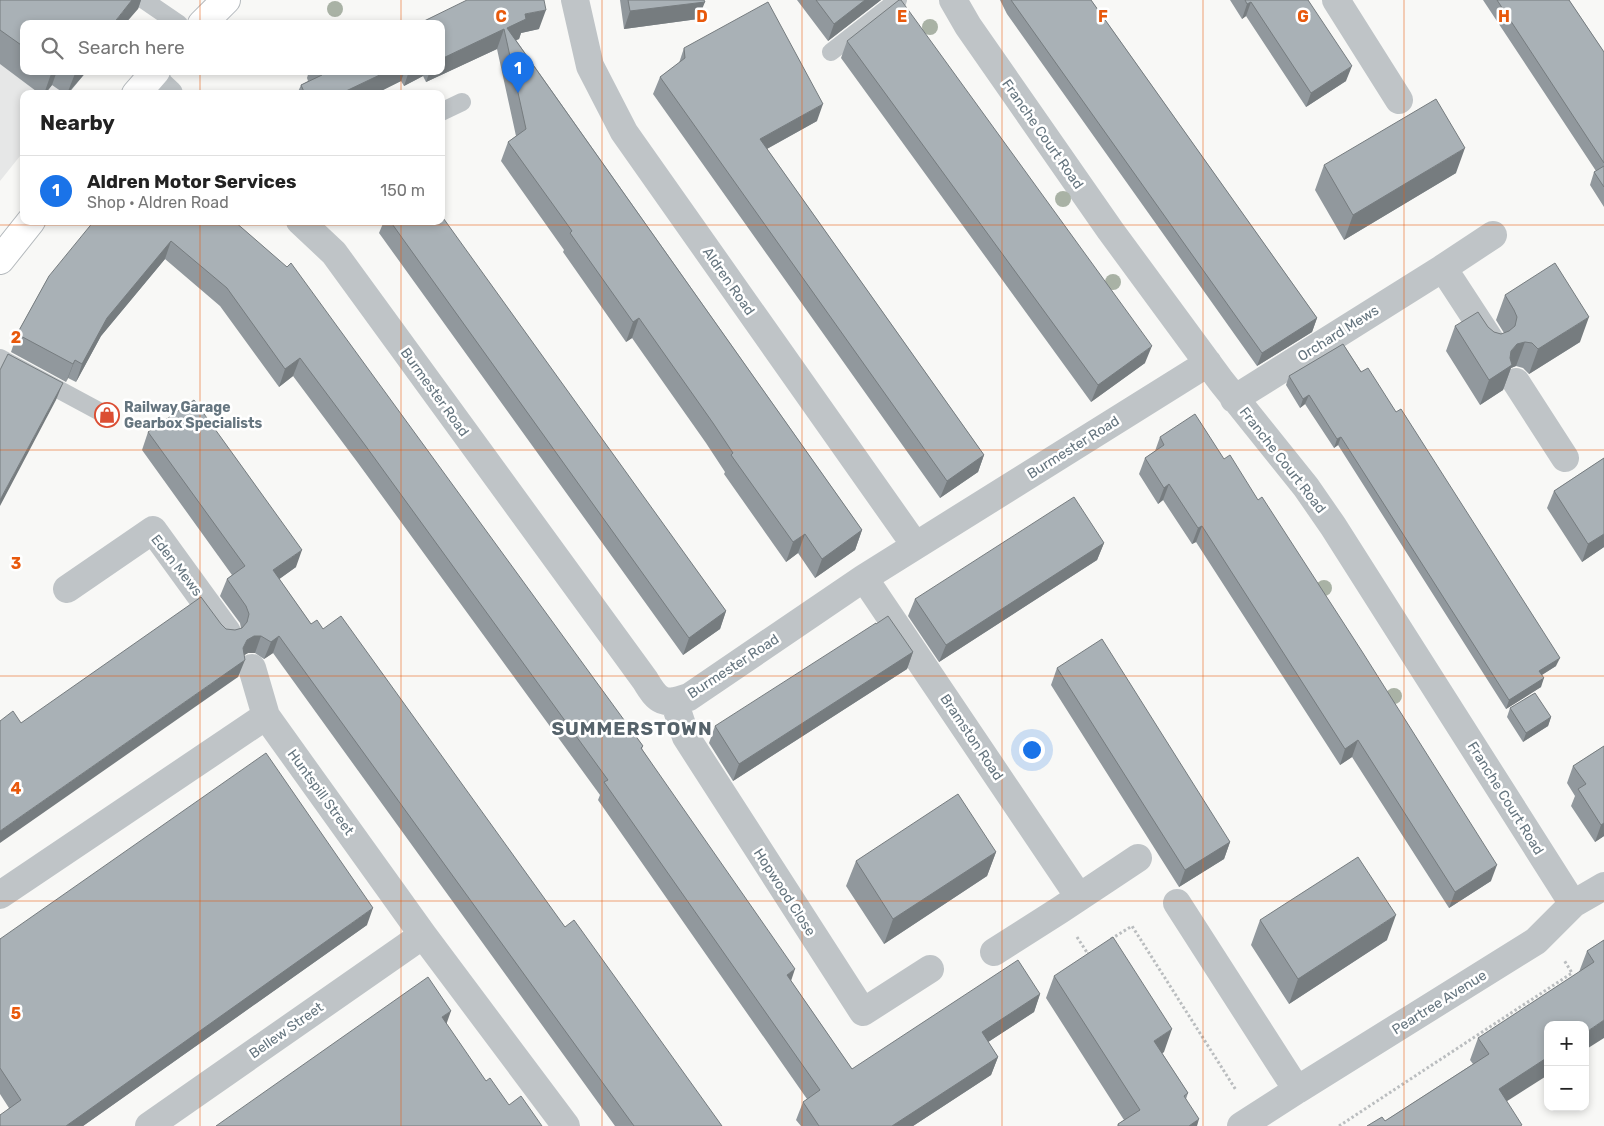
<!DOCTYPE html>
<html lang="en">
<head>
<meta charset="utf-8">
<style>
  :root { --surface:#fff; --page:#f2f2f2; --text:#222; --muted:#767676; --line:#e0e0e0; --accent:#1a73e8 }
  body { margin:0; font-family:Rubik,sans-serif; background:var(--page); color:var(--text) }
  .controls { position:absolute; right:15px; bottom:15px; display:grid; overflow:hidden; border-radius:10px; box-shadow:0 2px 8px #0003 }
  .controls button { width:45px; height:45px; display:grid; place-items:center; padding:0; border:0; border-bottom:1px solid var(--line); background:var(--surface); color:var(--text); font:25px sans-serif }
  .you { position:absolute; left:1031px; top:749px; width:18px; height:18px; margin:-12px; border:4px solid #fff; border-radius:50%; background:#1a73e8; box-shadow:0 0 0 8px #1a73e833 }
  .badge { display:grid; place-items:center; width:32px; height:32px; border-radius:50%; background:var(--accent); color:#fff; font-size:16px; font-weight:700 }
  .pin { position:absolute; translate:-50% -41px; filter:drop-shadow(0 1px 2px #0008) }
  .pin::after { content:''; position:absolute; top:26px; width:18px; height:15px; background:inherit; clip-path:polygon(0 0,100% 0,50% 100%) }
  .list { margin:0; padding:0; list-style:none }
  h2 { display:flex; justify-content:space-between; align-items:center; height:65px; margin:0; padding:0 20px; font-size:21px }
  h2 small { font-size:16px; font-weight:400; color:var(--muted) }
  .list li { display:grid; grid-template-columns:32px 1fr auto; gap:15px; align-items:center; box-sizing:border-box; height:70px; padding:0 20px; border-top:1px solid var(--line) }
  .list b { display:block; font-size:19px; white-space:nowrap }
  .list p { margin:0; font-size:16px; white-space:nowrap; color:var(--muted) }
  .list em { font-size:16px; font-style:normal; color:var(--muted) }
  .icon { flex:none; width:28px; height:28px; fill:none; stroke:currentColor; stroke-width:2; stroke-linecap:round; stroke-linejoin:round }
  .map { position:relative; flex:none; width:1604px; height:1126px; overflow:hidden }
  .search { position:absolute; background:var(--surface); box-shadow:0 2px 8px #0003; left:20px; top:20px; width:425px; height:55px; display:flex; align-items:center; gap:12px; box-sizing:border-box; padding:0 18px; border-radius:10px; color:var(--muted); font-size:19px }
  .panel { position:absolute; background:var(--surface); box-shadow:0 2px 8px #0003; left:20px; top:90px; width:425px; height:135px; border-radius:10px }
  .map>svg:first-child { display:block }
  .built { fill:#e6e7e7 }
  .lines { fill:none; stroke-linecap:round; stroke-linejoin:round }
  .primary-casing { stroke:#b3b8bc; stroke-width:30 }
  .path { stroke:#babdbf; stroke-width:3; stroke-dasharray:2.5 2.5; stroke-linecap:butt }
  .lane { stroke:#bfc4c7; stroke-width:18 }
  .street { stroke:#bfc4c7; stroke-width:28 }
  .primary { stroke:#fff; stroke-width:28 }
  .tree { fill:#a9b2a5 }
  .wall { fill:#91989d }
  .shaded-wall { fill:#767c7f }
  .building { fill:#a9b1b6; stroke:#767c7f }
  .grid { fill:none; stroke:#e8590c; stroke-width:1; stroke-opacity:0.55 }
  .labels { text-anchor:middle; stroke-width:5; stroke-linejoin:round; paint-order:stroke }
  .street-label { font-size:14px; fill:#65757f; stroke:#fff }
  .poi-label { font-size:14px; font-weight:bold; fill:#65757f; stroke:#fff; text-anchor:start }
  .district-label { font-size:19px; font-weight:bold; letter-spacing:1px; fill:#56636b; stroke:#fff }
  .grid-label { font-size:16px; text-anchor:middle; font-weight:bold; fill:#e8590c; stroke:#fff; stroke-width:5; stroke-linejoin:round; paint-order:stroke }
</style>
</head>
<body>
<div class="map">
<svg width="1604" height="1126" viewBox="0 0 1604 1126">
  <rect width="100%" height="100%" fill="#f8f8f6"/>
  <path class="built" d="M0 4 24 24V71H84L68 94H24V151L0 181Z"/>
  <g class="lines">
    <defs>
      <path id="primary" d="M202 24 226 0
        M136 94 156 71
        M0 260 31 221"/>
    </defs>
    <use href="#primary" class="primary-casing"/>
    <path class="path" d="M1077 937 1088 954 1089 953
      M1111 939 1132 926 1236 1090
      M1339 1126 1572 973 1564 960"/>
    <path class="lane" d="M144 0 179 24
      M831 52 898 0
      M441 112 462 102
      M0 358 106 415"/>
    <path class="street" d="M575 0 590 66 624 132 915 545
      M953 0 968 26 1110 230 1221 381 1306 487 1333 526 1573 904 1604 886
      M1336 0 1399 100
      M151 77 169 94
      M300 221 334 253 645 680C658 702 664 706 689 697L864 578 1208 363
      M1443 268 1493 235
      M1516 382 1565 458
      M1234 399 1443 268 1492 343
      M864 578 1079 897
      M67 589 153 530 227 632
      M252 668 266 716 423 935 566 1126
      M674 701 686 737 863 1012 930 969
      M0 895 266 716
      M1177 903 1297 1090 1536 941 1573 904
      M994 952 1060 910 1138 858
      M149 1126 423 935
      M1241 1126 1297 1090"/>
    <use href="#primary" class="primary"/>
  </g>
  <g class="tree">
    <circle cx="335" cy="9" r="8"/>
    <circle cx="930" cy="27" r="8"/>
    <circle cx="1063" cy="199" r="8"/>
    <circle cx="1113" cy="282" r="8"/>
    <circle cx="1324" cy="588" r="8"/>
    <circle cx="1394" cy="696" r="8"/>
  </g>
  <path class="wall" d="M0 0H141L138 9 24 24V71H87L68 94H65L52 85 45 94H40L0 64Z
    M620 0H704L698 19 624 29Z
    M797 0H881L828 41Z
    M1000 0H1091L1317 318 1312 332 1257 366 1007 14Z
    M1230 0H1308L1346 81 1306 107 1246 16 1242 19Z
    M1483 0H1569L1604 52V207L1590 185 1594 172 1596 171Z
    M441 24 539 29 521 33 519 39 516 40 862 530 855 550 815 578 798 553 786 562 724 474 725 472 706 443 632 338 626 342 563 252 564 250 501 161 508 142 516 136 497 49 426 82 423 76 404 86 401 81 375 94H297L301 85 308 81 307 78 309 71H441Z
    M847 41 1145 363 1091 402 841 58Z
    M684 48 817 121 767 149 984 455 978 472 940 498 653 94 660 77 679 63Z
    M1324 165 1456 173 1344 240 1315 190Z
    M234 221 643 746 642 749 791 981 852 1069 1040 994 1034 1012 988 1042 998 1057 991 1075 913 1126H801L796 1120 803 1102 807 1099 598 800 600 795 358 463 293 376 279 387 220 306 165 259 101 336 76 382 68 378 66 382 11 352 17 334 49 276Z
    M384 221H441L726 611 720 629 683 655 379 233Z
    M1505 295 1580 342 1529 374 1523 368 1516 366 1511 368 1503 390 1480 405 1446 351 1455 326 1488 327 1494 332 1501 334 1504 333 1496 320Z
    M1343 344 1556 666 1542 675 1541 687 1506 709 1338 445 1334 448 1305 404 1300 408 1286 385 1289 376Z
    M148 432 296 567 279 579 311 624 323 629 565 927 722 1126H615L273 653 264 659 255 653H248L244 655 238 677 21 723 221 624 226 629 235 630 241 628 240 623 220 596 227 579 232 575 142 450Z
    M1160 437 1491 881 1449 908 1352 757 1340 765 1196 542 1192 544 1163 500 1158 504 1139 474 1145 458 1155 451Z
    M1604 458V547L1582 562 1547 508 1554 491Z
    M1104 543 1097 560 939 662 908 616 915 599Z
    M913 652 907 669 733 781 709 743 715 726Z
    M1057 668 1230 842 1224 859 1179 887 1051 685Z
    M1510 708 1551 717 1548 726 1523 742 1507 717Z
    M1604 746V836L1595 842 1571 806 1575 796 1567 783 1573 766Z
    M996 852 987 876 884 944 846 886 856 861Z
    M1260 920 1387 940 1289 1004 1251 945Z
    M367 925 83 1126H0L9 1108 0 1094V939Z
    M1604 940 1548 1075 1367 1126 1385 1121 1473 1064 1470 1060 1478 1038 1579 972 1587 951Z
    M1054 976 1164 1052 1162 1053 1188 1093 1186 1099 1197 1126H1117L1118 1124 1124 1120 1046 998Z"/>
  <path class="shaded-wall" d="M132 0H141L138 9 125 24H113Z
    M865 0H881L828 41 834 24Z
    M705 2 698 19 624 29 630 11Z
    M1251 2 1246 16 1242 19 1247 4Z
    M546 10 539 29 521 33 519 39 507 44V28L525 14Z
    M504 29 497 49 426 82 430 71H441V59Z
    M1352 66 1346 81 1306 107 1311 93Z
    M52 71H57L52 85 45 94H44Z
    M76 71H87L67 94Z
    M388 71H405L401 81 375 94H345L346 91Z
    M409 71H425L423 76 404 86Z
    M823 104 817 121 754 156 760 139Z
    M1465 148 1456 173 1344 240 1353 215Z
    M171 241 165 259 101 336 76 382 82 364 107 318Z
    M1589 317 1580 342 1529 374 1538 349Z
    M639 318 632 338 626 342 633 322Z
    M1317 318 1312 332 1257 366 1262 353Z
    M1525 342 1516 366 1511 368 1503 390 1480 405 1489 380 1517 344Z
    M1152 346 1145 363 1091 402 1098 385Z
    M300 358 293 376 279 387 285 369Z
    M75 360 68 378 66 382 73 364Z
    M63 383 56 400 0 506V500Z
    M1309 395 1305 404 1300 408 1303 399Z
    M1341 437 1338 445 1334 448 1337 439Z
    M984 455 978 472 940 498 947 481Z
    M1169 484 1163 500 1158 504 1164 488Z
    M1202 526 1196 542 1192 544 1198 528Z
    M862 530 855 550 815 578 822 559Z
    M805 534 798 553 786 562 793 542Z
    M1604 534V547L1582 562 1588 544Z
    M1104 543 1097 560 939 662 946 645Z
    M302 550 296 567 267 588 273 570Z
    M726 611 720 629 683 655 689 638Z
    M254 636H261L255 653H248L241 657 243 648 247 640Z
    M279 636 273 653 264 659 271 642Z
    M913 652 907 669 733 781 739 764Z
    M1560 658 1556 666 1535 679 1539 671Z
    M245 660 238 677 0 843V831Z
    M1544 678 1541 687 1506 709 1509 700Z
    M1551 717 1548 726 1523 742 1526 733Z
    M1358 740 1352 757 1340 765 1345 749Z
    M1604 823V836L1595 842 1601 825Z
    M1230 842 1224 859 1179 887 1185 870Z
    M996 852 987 876 884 944 893 919Z
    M1497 865 1491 881 1449 908 1455 892Z
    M373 908 367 925 83 1126H66Z
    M1396 915 1387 940 1289 1004 1298 979Z
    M795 969 789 987 787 975Z
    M1040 994 1034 1012 976 1050 982 1032Z
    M451 1011 445 1028 442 1017Z
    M1604 1020V1038L1585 1050V1033Z
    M1172 1029 1164 1052 1146 1063 1154 1041Z
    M998 1057 991 1075 913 1126H892Z
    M1548 1057V1075L1490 1112 1499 1089Z
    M1199 1119 1197 1126H1189Z"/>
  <path class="building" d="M0 0H132L113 24H24V47L0 30Z
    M467 0H544L546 10 525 14 526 19 507 28 862 530 822 559 805 534 793 542 731 455 733 453 713 423 639 318 633 322 570 233 572 231 508 142 526 129 504 29 441 59V24H418Z
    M628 0H704L705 2 630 11Z
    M816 0H865L834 24Z
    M899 0H901L1152 346 1098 385 847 41Z
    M1011 0H1091L1317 318 1262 353Z
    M1245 0H1308L1352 66 1311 93 1251 2 1247 4Z
    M1497 0H1569L1604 52V163Z
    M768 2 823 104 760 139 984 455 947 481 660 77 685 58 684 48Z
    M320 71H388L346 91 347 94H305L301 85 322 75Z
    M1436 99 1465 148 1353 215 1324 165Z
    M1604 166V187L1594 172Z
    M441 215 726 611 689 638 390 221H441Z
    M94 221H234L287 267 291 263 643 746 641 748 795 969 787 975 852 1069 1018 960 1040 994 982 1032 998 1057 892 1126H819L803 1102 820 1090 604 782 608 780 365 445 300 358 285 369 227 288 171 241 107 318 82 364 75 360 73 364 17 334 49 276Z
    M1555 263 1589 317 1538 349 1532 343 1525 342 1517 344 1511 351 1510 358 1512 365 1489 380 1455 326 1478 312 1488 327 1494 332 1501 334 1509 331 1515 326 1517 317 1514 310 1505 295Z
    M1343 344 1361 372 1368 368 1396 412 1401 409 1560 658 1539 671 1544 678 1509 700 1341 437 1337 439 1309 395 1303 399 1289 376Z
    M8 354 63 383 0 500V370Z
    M194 400 302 550 273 570 311 624 317 620 323 629 341 616 565 927 574 920 722 1126H634L279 636 271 642 261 636H254L247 640 243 648 245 660 0 831V721L13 711 21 723 201 597 221 624 226 629 235 630 242 628 247 622 249 614 246 606 227 579 245 566 148 432Z
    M1195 414 1224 459 1230 455 1258 500 1262 497 1363 653 1497 865 1455 892 1358 740 1345 749 1202 526 1198 528 1169 484 1164 488 1145 458 1164 445 1160 437Z
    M1604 458V534L1588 544 1554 491Z
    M1074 497 1104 543 946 645 915 599Z
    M888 616 913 652 739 764 715 726 876 623V624Z
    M1102 639 1230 842 1185 870 1057 668Z
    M1535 693 1551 717 1526 733 1510 708Z
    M1604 746V823L1601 825 1578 789 1586 784 1573 766Z
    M266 753 373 908 66 1126H0V1115L21 1100 0 1068V939Z
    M958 794 996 852 893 919 856 861Z
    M1358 857 1396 915 1298 979 1260 920Z
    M1113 937 1172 1029 1154 1041 1188 1093 1184 1096 1199 1119 1189 1126H1119L1118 1124 1140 1110 1054 976Z
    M1604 940V1020L1585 1033V1025H1548V1057L1499 1089 1522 1125 1520 1126H1367L1382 1117 1385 1121 1489 1054 1478 1038 1594 962 1587 951Z
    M428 977 451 1011 442 1017 486 1081 490 1078 509 1105 521 1096 542 1126H216Z"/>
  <path class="grid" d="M200 0V24M401 0V24M602 0V1126M802 0V1126M1002 0V1126M1203 0V1126M1404 0V1126M200 71V94M401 71V94M200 221V1126M401 221V1126M0 225H1604M0 450H1604M0 676H1604M0 901H1604"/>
  <defs>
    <symbol id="shop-ring" viewBox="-11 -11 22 22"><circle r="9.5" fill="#fff" stroke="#db4e33" stroke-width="1.5"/><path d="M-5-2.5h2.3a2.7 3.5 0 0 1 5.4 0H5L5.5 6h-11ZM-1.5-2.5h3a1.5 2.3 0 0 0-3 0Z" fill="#db4e33"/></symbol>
  </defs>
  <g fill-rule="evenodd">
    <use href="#shop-ring" x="93" y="401" width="28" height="28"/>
  </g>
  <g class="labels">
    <g class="street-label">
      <text transform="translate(1043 134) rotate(55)" y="5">Franche Court Road</text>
      <text transform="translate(729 281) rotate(55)" y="5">Aldren Road</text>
      <text transform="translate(1338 333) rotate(-32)" y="5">Orchard Mews</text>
      <text transform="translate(435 392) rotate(54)" y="5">Burmester Road</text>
      <text transform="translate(1073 447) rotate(-32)" y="5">Burmester Road</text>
      <text transform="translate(1283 460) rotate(52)" y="5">Franche Court Road</text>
      <text transform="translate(177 565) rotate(52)" y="5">Eden Mews</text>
      <text transform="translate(733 666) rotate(-33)" y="5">Burmester Road</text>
      <text transform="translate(972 737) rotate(56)" y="5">Bramston Road</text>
      <text transform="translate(321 792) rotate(54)" y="5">Huntspill Street</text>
      <text transform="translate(1506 798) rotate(58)" y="5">Franche Court Road</text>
      <text transform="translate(785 892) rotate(57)" y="5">Hopwood Close</text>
      <text transform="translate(1439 1002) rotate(-32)" y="5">Peartree Avenue</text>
      <text transform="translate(286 1030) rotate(-35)" y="5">Bellew Street</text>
    </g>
    <g class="poi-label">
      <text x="124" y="412">Railway Garage<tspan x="124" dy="16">Gearbox Specialists</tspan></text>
    </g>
    <g class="district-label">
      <text x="632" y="735">SUMMERSTOWN</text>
    </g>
  </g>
  <g class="grid-label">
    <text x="501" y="22">C</text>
    <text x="702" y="22">D</text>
    <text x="902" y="22">E</text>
    <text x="1103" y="22">F</text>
    <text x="1303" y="22">G</text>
    <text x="1504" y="22">H</text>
    <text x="16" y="343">2</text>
    <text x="16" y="569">3</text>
    <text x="16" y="794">4</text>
    <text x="16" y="1019">5</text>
  </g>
</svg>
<div class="controls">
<button>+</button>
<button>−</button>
</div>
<div class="you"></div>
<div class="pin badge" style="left:518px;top:93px">1</div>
<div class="search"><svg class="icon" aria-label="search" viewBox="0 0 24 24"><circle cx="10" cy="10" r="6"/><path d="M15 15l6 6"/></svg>Search here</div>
<section class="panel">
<h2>Nearby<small></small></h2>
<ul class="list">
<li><span class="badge">1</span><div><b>Aldren Motor Services</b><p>Shop · Aldren Road</p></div><em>150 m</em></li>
</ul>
</section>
</div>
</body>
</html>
